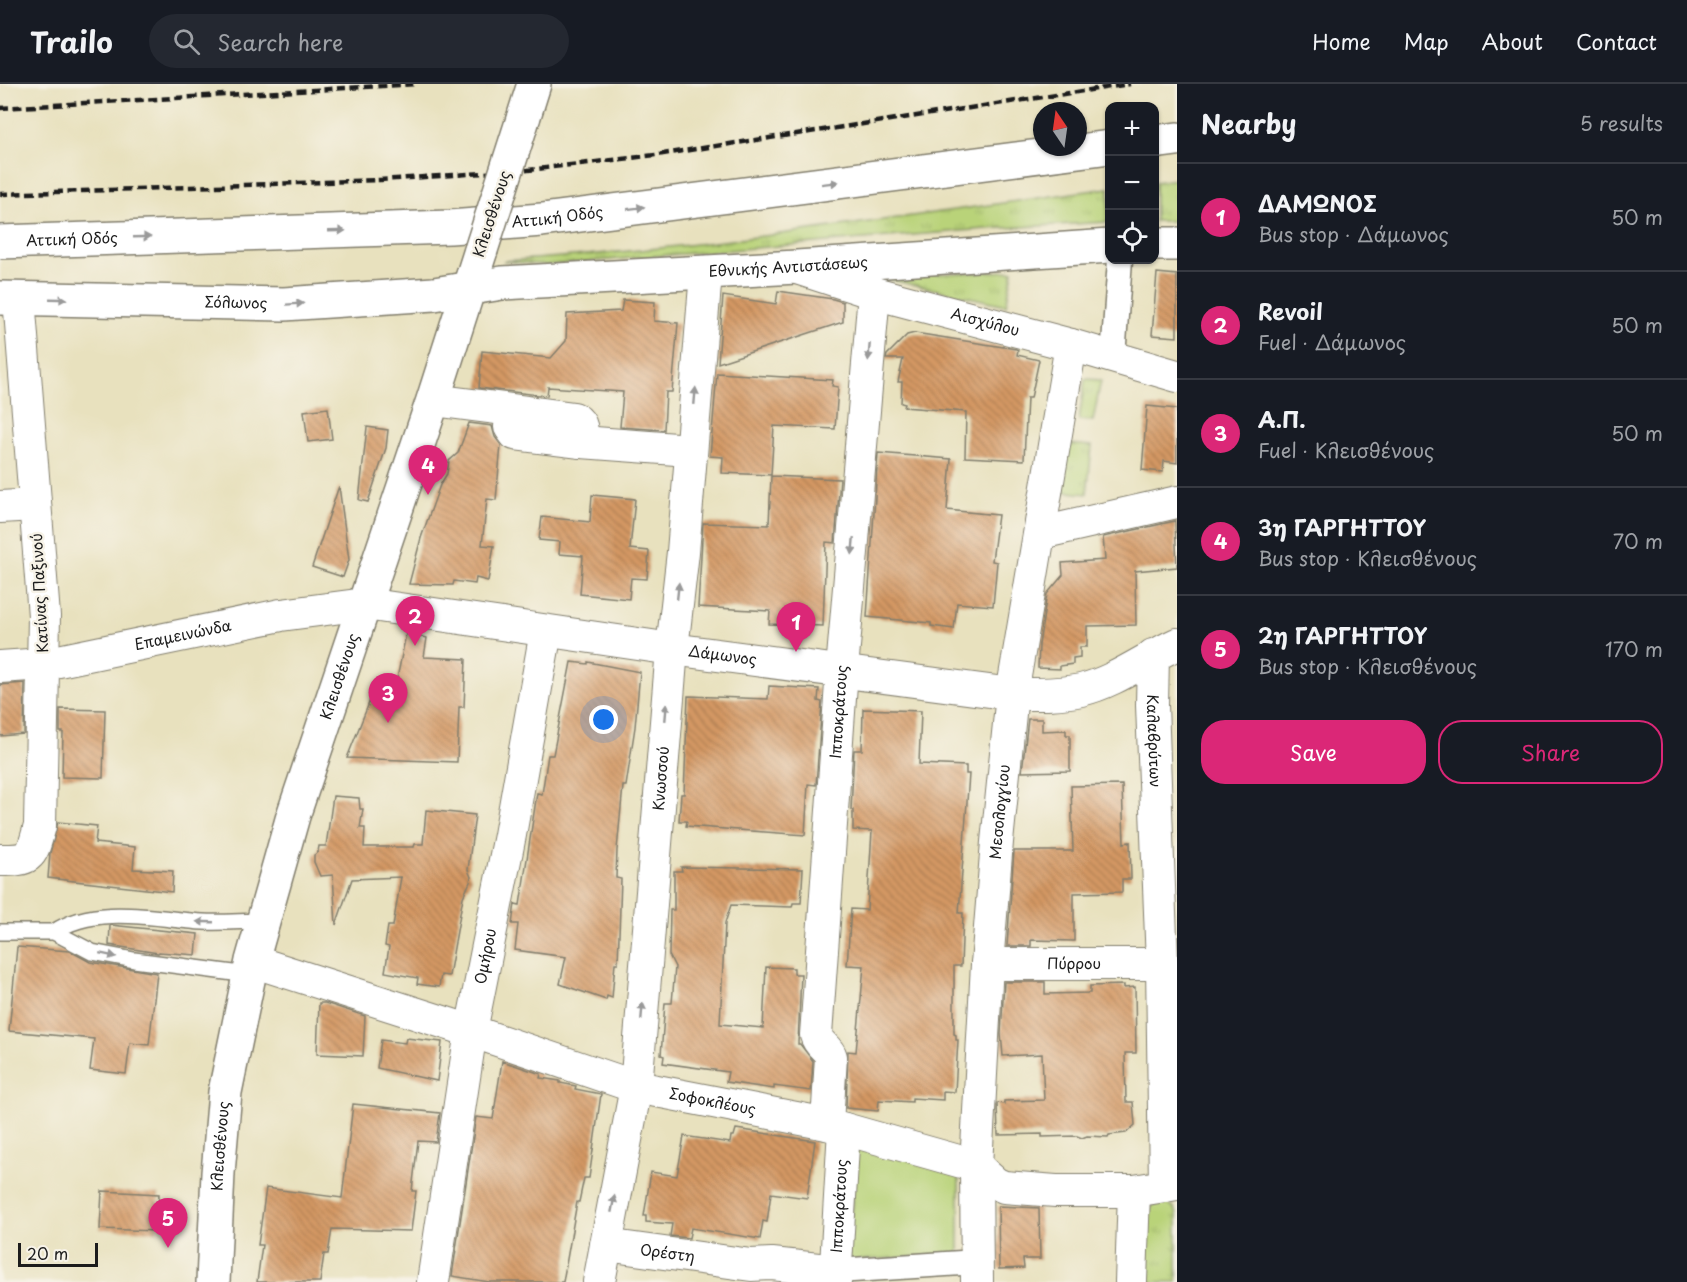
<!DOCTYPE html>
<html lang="en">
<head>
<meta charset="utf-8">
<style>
  :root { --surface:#171b24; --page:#242831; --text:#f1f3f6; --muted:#9ea1a6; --line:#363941; --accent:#db2777 }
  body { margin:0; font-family:"Playpen Sans",sans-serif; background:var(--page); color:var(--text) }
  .controls { position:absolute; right:18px; top:18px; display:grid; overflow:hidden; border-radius:12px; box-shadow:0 2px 4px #0004 }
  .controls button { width:54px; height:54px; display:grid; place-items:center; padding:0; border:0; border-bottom:2px solid var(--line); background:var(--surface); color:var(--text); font:30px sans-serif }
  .compass { position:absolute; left:1033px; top:18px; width:54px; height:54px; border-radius:50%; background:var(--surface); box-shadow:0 2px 4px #0004; rotate:347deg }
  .scale { position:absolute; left:18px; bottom:15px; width:80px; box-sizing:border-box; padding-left:6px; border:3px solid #1c1c1c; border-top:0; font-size:16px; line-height:21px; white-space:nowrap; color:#1c1c1c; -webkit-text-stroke:4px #f7f3e8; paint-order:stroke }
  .you { position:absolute; left:604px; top:636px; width:21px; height:21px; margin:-15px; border:4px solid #fff; border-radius:50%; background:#1a73e8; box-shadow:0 0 0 9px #1a73e833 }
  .badge { display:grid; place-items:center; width:39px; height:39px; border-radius:50%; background:var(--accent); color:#fff; font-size:20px; font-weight:700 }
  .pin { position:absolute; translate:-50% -50px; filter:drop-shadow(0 2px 3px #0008) }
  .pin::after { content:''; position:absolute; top:32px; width:21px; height:18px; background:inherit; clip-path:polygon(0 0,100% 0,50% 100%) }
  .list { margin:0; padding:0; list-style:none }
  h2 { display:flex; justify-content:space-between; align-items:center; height:78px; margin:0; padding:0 24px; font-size:26px }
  h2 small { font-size:20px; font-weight:400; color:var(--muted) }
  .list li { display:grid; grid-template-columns:39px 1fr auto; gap:18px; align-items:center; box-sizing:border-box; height:108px; padding:0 24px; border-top:2px solid var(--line) }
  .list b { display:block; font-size:22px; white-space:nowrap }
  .list p { margin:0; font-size:20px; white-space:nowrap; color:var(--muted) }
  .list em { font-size:20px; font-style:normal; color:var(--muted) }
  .actions { display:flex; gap:12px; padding:18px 24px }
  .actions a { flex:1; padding:14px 0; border:2px solid var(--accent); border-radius:24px; text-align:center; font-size:21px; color:var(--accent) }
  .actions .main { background:var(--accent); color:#fff }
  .icon { flex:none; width:33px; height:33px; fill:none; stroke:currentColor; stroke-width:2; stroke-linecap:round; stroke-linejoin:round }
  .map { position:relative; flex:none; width:1177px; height:1198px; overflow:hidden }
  header { display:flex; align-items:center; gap:36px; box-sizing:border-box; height:84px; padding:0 30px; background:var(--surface); border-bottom:2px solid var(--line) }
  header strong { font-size:28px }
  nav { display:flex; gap:33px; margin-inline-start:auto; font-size:21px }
  .search { width:420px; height:54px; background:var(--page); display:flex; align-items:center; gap:15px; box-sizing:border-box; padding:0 21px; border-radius:33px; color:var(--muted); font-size:22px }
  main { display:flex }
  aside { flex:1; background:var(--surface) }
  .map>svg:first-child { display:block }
  .grass { fill:url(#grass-tufts); stroke:#6a784a; stroke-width:1.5 }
  .green { fill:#b9d379; stroke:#6a784a; stroke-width:1.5 }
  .building { fill:url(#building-back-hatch) }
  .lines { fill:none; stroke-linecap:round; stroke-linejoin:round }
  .service-casing { stroke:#827e6d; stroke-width:18 }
  .pedestrian-casing { stroke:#827e6d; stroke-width:27 }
  .minor-casing { stroke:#827e6d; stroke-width:34 }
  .tertiary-casing { stroke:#827e6d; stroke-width:36 }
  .secondary-casing { stroke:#827e6d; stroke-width:36 }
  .motorway-casing { stroke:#827e6d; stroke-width:36 }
  .service { stroke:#fff; stroke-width:15 }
  .pedestrian { stroke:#fff; stroke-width:24 }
  .minor { stroke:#fff; stroke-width:32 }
  .tertiary { stroke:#fff; stroke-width:33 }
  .secondary { stroke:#fff; stroke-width:33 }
  .motorway { stroke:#fff; stroke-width:33 }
  .rail { stroke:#1c1c1c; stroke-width:4.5; stroke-dasharray:9 4.5; stroke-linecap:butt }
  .secondary-bridge-casing { stroke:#827e6d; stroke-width:36; stroke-linecap:butt }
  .secondary-bridge { stroke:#fff; stroke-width:33 }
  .oneway { fill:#999 }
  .labels { text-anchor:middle; stroke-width:5; stroke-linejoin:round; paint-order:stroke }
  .street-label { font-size:15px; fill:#1c1c1c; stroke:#f7f3e8 }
</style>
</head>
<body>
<header>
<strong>Trailo</strong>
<div class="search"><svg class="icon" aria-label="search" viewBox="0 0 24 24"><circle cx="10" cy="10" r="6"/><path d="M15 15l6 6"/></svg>Search here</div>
<nav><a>Home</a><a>Map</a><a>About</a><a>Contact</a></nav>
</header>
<main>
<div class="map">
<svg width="1177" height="1198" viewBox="0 0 1177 1198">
  <defs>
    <pattern id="grass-tufts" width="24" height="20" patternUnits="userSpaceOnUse" patternTransform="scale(1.5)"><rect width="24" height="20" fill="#b9d379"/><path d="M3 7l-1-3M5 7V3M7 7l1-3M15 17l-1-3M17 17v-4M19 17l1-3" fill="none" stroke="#9eb568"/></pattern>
    <pattern id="building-back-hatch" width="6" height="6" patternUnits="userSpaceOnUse" patternTransform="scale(1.5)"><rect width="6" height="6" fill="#d49863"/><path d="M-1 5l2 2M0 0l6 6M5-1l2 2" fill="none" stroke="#ab7b51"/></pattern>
  </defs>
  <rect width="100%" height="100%" fill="#f7f3e8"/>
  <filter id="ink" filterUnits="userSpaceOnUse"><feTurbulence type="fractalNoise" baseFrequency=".0167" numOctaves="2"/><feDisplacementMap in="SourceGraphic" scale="12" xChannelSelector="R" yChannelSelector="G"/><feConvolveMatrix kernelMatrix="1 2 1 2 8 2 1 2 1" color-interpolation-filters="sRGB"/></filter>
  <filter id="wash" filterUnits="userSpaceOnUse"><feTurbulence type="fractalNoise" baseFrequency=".008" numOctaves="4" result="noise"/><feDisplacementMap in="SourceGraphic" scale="24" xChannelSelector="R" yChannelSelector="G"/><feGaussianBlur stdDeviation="1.35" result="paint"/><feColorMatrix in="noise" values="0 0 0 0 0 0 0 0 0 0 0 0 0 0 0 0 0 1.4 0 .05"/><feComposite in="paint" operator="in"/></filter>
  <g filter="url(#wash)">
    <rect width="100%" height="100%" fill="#e8e1be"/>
    <path class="grass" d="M1177 95V137H1155V98Z
      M1109 104V138L986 145 547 181 503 177C706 165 908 132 1109 104Z
      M1013 187 1006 221 887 195 888 192Z
      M1085 295 1101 296 1093 337 1079 336Z
      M1067 360 1092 362 1087 410 1059 407Z
      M1164 1118 1174 1124 1177 1130V1198H1145L1146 1132 1153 1121Z"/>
    <path class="green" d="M857 1059 959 1087V1170L847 1177Z"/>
    <g id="blocks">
      <path class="building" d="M1157 189 1177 191V253L1152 251Z
        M778 207 833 215 843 218V238L718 279 723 212 776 220Z
        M623 216 655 218 654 237 678 239 672 308H666L664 346 620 343 623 308 548 303 547 312 479 304 482 267 551 274 566 257 567 230 621 227Z
        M915 249 1016 265 1018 266 1017 271 1039 276 1031 314H1027L1024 376 965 373 966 328 904 323 905 320 901 319 902 298H898L903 275H886L887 271 907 251Z
        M717 289 833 296 832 302 838 303 835 345 774 342 771 391 722 389 723 373 710 372Z
        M1147 322 1177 325V379L1164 377 1163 388 1142 386Z
        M328 324 332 355 308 358 304 327Z
        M469 339 492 342 495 353 501 361 496 416 487 415 482 461 494 462 488 497 476 494 475 500 454 497 453 501 409 500 421 454 440 401 447 390 449 377 458 369Z
        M367 343 388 346 386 364 368 418 359 416Z
        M878 369 951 375 947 426 998 431 992 477 997 478 993 522 957 519 954 545 931 542V539L867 533Z
        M771 392 840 395 835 459 826 458 823 542 769 540 770 527 698 523 703 439 769 441Z
        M339 402 349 476 343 493 312 483Z
        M592 411 635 415 630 465 649 467 647 495 631 494 629 515 580 510 583 472 559 470 560 458 539 456 542 433 590 438Z
        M1175 437 1177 483 1135 487 1136 541 1087 542V563H1080V573L1073 574V580L1060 582V585L1038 584 1039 561 1047 510 1063 491 1062 479 1105 476 1103 453Z
        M406 550 427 554 424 573 466 575 464 623H459L457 678 347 674 377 599 395 605Z
        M571 578 588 580V578L640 588 635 643 626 702H623L617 766 616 794 621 795 618 879H615L612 914 607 912 606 916 560 900 566 873 515 866 518 840H512L515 820 520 821 537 709 542 710 548 671H553Z
        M25 599 24 650 0 652V601Z
        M769 602 819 605 818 617 822 618 816 701 808 700 805 751 686 742 687 737H679L681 710H684L688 612 768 615Z
        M60 625 105 626 103 694 62 693 63 648H60Z
        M863 625 921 627 919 680 966 682V690H969L959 829H963L961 882H954V950L956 951V956H958L955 1008 943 1007V1016L912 1014V1018L879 1016 878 1027 846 1024 848 967 856 968 864 882 847 881 851 825 867 826 872 747 853 746V726H851L854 666H862Z
        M1028 635H1042V647L1066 646V651H1070V687L1022 688Z
        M1122 701 1124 759 1130 758 1131 795H1122V808L1074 809V857L1031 856V862H1007L1014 767H1073L1071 702Z
        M333 712 359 714 360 725H363L360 744H365L364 763H414L415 760H423L426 726 475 731 468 786 471 793 470 798 463 813 449 892 441 891 439 903 417 900 418 894 385 888 389 863 385 862 388 842H393L401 793 352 795 336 841 333 791 320 792 314 778V771L318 768 319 762H326Z
        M58 738 97 742 95 759 135 763 133 785 173 787 172 808 48 794 50 769Z
        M681 783 803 785 801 819H793L792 823 731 821 725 839 720 940 763 944 766 883 794 884V890H801L798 960H800L813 977 811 1007 774 1002V1005L726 998 728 988 663 979 664 972 661 971 665 919H672L675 883 669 871 670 826H674V787H682Z
        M110 841 198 850 196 871 159 868 158 869 109 861Z
        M17 863 70 867 90 878 157 889 149 961 130 959 126 990 90 986 94 955 9 947Z
        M1004 898H1045V910L1090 909V902L1124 901V904L1135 903 1136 969H1125L1126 1018H1133L1135 1041 1126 1049 1109 1051 1108 1053 1087 1052 1082 1054 1077 1052 1042 1053V1050L998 1051 997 1019 1004 1020V1017L1044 1016 1042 970 1003 972 1001 950Z
        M319 919H325L365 932 363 972 317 970Z
        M406 954 442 958 437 997 377 984 381 956 405 959Z
        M502 977 541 990 540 994 560 997V999L576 1002 575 1005 601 1010 589 1094H584L579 1118H577L563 1198H489L452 1192 476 1033 493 1035Z
        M353 1020 440 1029 436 1058 418 1057 412 1107H416L411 1147 332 1145 328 1170H324L320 1198H257L262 1161H258L266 1104 342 1114Z
        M736 1045 815 1057 807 1114 771 1109 767 1138 763 1137 760 1155 691 1144 689 1154 670 1152 672 1140 646 1138V1132H644L651 1088 677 1092 684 1052 730 1059 731 1052H734Z
        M102 1107 159 1110 157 1147 100 1145Z
        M998 1122 1039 1124 1040 1175H1023L1024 1184 999 1185Z"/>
    </g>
  </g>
  <g filter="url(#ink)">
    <use href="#blocks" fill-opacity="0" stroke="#827e6d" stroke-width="1.5"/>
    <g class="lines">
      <defs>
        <path id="service" d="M0 848H54L92 868 134 876 249 891
          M54 848C95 820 157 835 203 838 223 839 244 837 263 837"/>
        <path id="pedestrian" d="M1113 273 1120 176
          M837 1187 977 1178"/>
        <g id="minor">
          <path id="s1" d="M797 184 874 209 1071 261 1177 292"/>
          <path d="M433 316 574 334C584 340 582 348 581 358"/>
          <path d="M512 327 510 343 515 350 581 358 690 366"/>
          <path d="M0 423 35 421"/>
          <path d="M1041 449 1177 418"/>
          <path id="s2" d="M1153 571 1152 621 1162 880 1165 1102"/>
          <path id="s3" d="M0 583 44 580 281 531 365 520 672 565 1012 610C1035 610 1058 611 1081 606 1115 598 1146 574 1177 560"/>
          <path d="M0 776C33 776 31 773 40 742L44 532 19 214"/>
          <path id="s4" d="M252 877 471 947 636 1003 827 1040 976 1082 995 1099 1004 1103 1056 1107H1134L1177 1100"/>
          <path id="s5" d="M987 880H1162"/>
          <path id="s6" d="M827 1040 831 973C828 963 819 962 816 951L842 586 874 209"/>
          <path id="s7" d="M606 1161 751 1181 772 1180 837 1187"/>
          <path id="s8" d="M433 1198 471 947 510 751 546 547"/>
          <path id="s9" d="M599 1198 636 1003 672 565 683 468 706 189"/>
          <path id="s10" d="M835 1198 844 1045"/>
          <path id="s11" d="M977 1198 976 1082 987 880 997 758 1012 610 1071 261"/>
          <path d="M1131 1198 1134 1107"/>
        </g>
        <g id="tertiary">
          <path d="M1154 160H1177"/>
          <path id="s12" d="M0 214 284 220 434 210 502 199 797 183 1110 162"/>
        </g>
        <g id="secondary">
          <path d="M523 35 534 0"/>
          <path id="s13" d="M213 1198 218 1089 225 1008 252 877 293 732 433 316 481 166"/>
        </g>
        <g id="motorway">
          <path d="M1154 58 1177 55"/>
          <path id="s14" d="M0 158 450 143 542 136 1110 63"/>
        </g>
      </defs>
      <use href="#service" class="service-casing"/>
      <use href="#pedestrian" class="pedestrian-casing"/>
      <use href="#minor" class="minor-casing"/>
      <use href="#tertiary" class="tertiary-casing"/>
      <use href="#secondary" class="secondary-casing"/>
      <use href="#motorway" class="motorway-casing"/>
      <use href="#service" class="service"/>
      <use href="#pedestrian" class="pedestrian"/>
      <use href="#minor" class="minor"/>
      <use href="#tertiary" class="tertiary"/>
      <use href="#secondary" class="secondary"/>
      <use href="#motorway" class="motorway"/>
      <path class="rail" d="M0 24 417 0
        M0 110 380 96 528 86 656 71 1130 0"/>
      <defs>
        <path id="secondary-bridge" d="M481 166 523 35"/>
      </defs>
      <use href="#secondary-bridge" class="secondary-bridge-casing"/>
      <use href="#secondary-bridge" class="secondary-bridge"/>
    </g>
    <defs><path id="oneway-solid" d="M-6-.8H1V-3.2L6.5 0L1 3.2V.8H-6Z" transform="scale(1.5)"/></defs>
    <g class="oneway">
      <use href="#oneway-solid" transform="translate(830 99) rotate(-7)"/>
      <use href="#oneway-solid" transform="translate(636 124) rotate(-7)"/>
      <use href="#oneway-solid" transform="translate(337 147) rotate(-2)"/>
      <use href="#oneway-solid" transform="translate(142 153) rotate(-2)"/>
      <use href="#oneway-solid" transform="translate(58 215) rotate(2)"/>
      <use href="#oneway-solid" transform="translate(295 220) rotate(-4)"/>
      <use href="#oneway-solid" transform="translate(869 268) rotate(95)"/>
      <use href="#oneway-solid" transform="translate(695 312) rotate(-85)"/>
      <use href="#oneway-solid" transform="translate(853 462) rotate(95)"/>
      <use href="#oneway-solid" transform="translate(678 507) rotate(-84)"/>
      <use href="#oneway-solid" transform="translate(666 628) rotate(-85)"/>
      <use href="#oneway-solid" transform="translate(205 838) rotate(-178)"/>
      <use href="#oneway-solid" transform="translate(108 871) rotate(12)"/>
      <use href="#oneway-solid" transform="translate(642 927) rotate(-85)"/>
      <use href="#oneway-solid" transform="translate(613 1120) rotate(-79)"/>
    </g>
  </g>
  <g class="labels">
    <g class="street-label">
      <text transform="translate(492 130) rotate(-72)" y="5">Κλεισθένους</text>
      <text dy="5" stroke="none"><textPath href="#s14" startOffset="558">Αττική Οδός</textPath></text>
      <text dy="5" stroke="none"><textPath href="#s14" startOffset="72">Αττική Οδός</textPath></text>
      <text dy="5" stroke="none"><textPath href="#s12" startOffset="790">Εθνικής Αντιστάσεως</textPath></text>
      <text dy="5" stroke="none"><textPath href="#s12" startOffset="236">Σόλωνος</textPath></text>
      <text dy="5" stroke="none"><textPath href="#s1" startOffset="196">Αισχύλου</textPath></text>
      <text transform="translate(40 509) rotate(-93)" y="5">Κατίνας Παξινού</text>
      <text dy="5" stroke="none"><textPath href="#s3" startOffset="186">Επαμεινώνδα</textPath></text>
      <text dy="5" stroke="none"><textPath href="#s3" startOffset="732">Δάμωνος</textPath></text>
      <text dy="5" stroke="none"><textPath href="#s13" startOffset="622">Κλεισθένους</textPath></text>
      <text dy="5" stroke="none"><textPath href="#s6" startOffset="418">Ιπποκράτους</textPath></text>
      <text dy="5" stroke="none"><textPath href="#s2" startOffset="86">Καλαβρύτων</textPath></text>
      <text dy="5" stroke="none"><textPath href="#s9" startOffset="508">Κνωσσού</textPath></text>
      <text dy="5" stroke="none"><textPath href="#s11" startOffset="471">Μεσολογγίου</textPath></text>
      <text dy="5" stroke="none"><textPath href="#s8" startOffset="330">Ομήρου</textPath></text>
      <text dy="5" stroke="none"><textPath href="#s5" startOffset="87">Πύρρου</textPath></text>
      <text dy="5" stroke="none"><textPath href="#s4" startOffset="482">Σοφοκλέους</textPath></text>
      <text dy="5" stroke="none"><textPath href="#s13" startOffset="136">Κλεισθένους</textPath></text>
      <text dy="5" stroke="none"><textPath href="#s10" startOffset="76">Ιπποκράτους</textPath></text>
      <text dy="5" stroke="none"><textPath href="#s7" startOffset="62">Ορέστη</textPath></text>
    </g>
  </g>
</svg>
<div class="controls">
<button>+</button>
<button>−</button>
<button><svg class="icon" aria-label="locate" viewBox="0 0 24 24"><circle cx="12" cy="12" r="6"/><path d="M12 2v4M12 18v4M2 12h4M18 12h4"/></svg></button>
</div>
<svg class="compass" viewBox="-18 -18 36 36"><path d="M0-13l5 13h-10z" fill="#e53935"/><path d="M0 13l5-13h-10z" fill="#9ea1a6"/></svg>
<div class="scale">20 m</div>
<div class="you"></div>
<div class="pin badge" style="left:796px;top:568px">1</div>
<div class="pin badge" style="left:415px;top:562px">2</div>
<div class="pin badge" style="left:388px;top:639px">3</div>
<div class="pin badge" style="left:428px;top:411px">4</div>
<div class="pin badge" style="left:168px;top:1164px">5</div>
</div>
<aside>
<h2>Nearby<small>5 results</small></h2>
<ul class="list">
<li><span class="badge">1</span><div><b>ΔΑΜΩΝΟΣ</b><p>Bus stop · Δάμωνος</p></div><em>50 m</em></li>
<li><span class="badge">2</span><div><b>Revoil</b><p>Fuel · Δάμωνος</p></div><em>50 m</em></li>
<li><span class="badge">3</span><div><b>Α.Π.</b><p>Fuel · Κλεισθένους</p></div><em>50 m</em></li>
<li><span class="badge">4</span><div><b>3η ΓΑΡΓΗΤΤΟΥ</b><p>Bus stop · Κλεισθένους</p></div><em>70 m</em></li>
<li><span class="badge">5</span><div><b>2η ΓΑΡΓΗΤΤΟΥ</b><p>Bus stop · Κλεισθένους</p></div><em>170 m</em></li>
</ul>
<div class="actions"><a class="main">Save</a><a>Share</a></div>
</aside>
</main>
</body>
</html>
